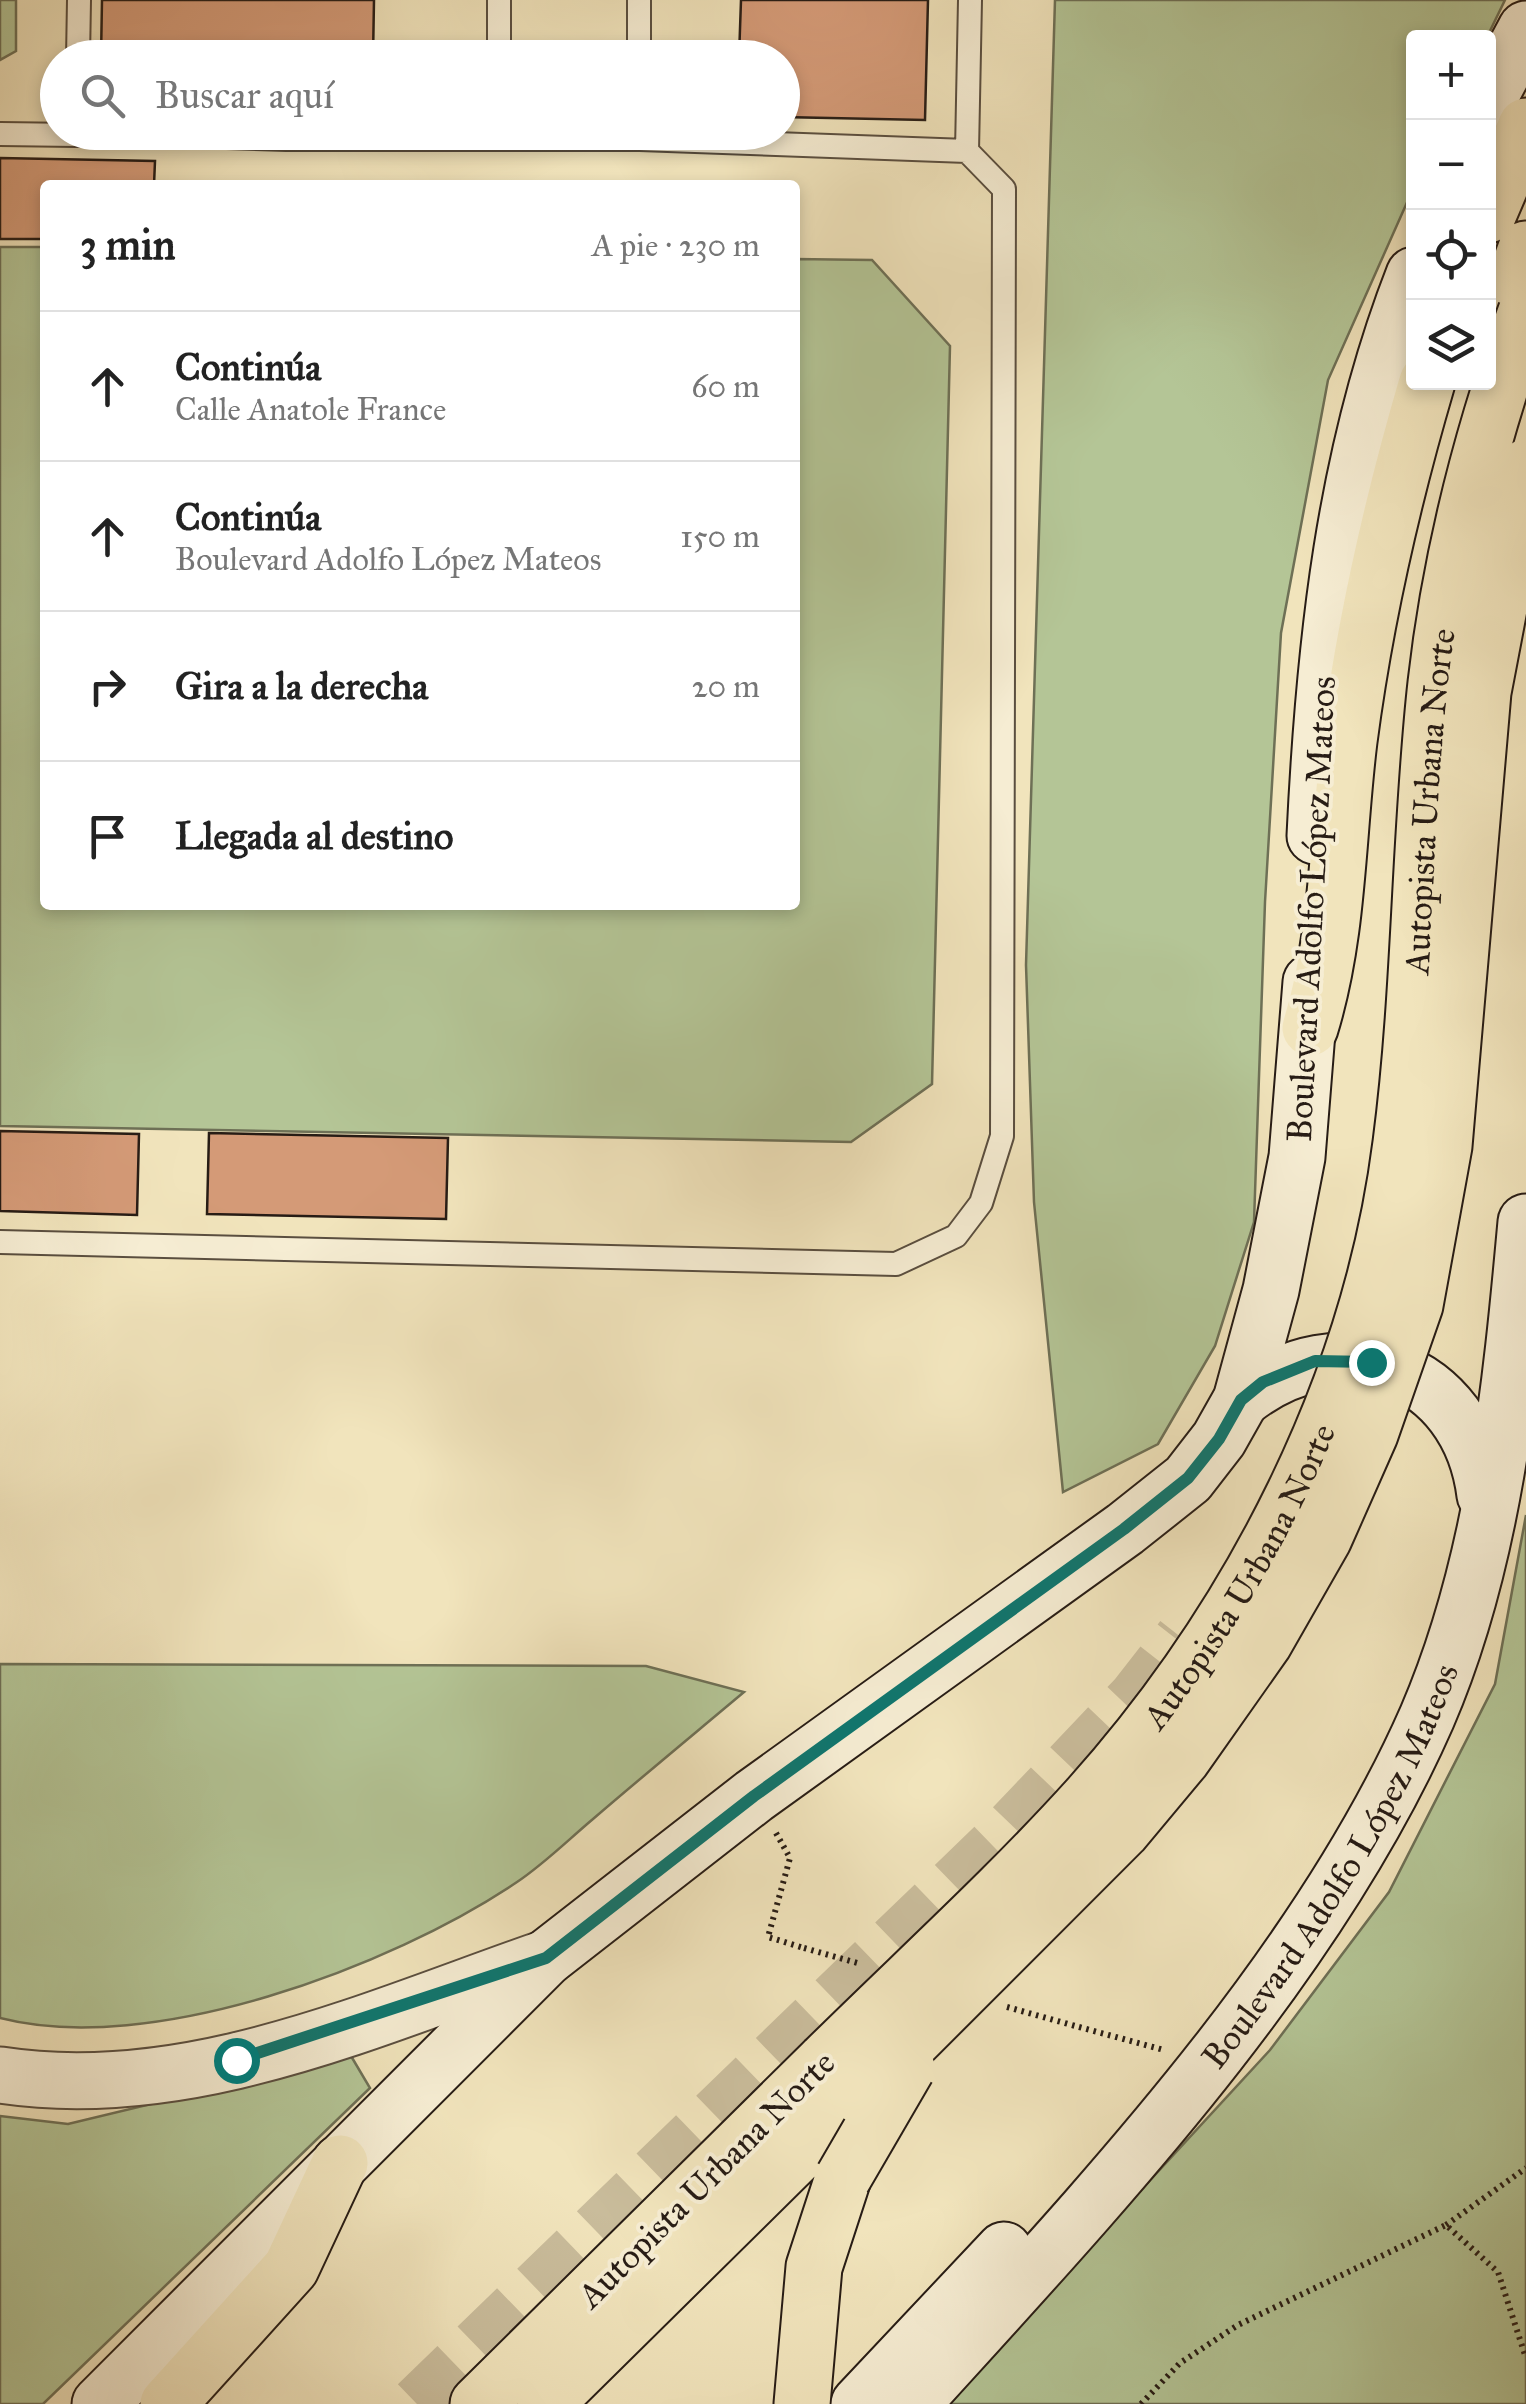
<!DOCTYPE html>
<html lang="es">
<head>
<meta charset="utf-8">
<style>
  :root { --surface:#fff; --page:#f6f6f6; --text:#222; --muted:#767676; --line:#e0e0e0 }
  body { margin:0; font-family:"IM FELL Great Primer",serif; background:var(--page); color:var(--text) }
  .controls { position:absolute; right:30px; top:30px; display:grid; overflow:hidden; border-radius:10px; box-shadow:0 5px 15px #0003 }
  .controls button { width:90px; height:90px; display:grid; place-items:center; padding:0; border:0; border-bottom:2px solid var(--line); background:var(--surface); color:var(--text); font:50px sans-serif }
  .stop { position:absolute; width:30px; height:30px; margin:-22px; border:8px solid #0f766e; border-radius:50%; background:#fff }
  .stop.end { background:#0f766e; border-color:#fff; box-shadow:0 2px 10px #0008 }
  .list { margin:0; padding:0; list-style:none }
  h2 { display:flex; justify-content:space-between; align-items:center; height:130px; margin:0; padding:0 40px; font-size:42px }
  h2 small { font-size:32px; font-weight:400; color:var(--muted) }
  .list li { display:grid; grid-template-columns:65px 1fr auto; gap:30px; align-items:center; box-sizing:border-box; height:150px; padding:0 40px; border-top:2px solid var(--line) }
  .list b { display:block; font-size:38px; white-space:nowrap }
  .list p { margin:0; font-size:32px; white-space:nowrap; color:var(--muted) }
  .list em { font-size:32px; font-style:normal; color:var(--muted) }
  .icon { flex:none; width:55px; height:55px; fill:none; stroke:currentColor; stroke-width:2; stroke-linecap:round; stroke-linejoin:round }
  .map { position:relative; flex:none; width:1526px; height:2404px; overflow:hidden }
  .search { position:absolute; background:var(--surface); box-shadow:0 5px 15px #0003; left:40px; top:40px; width:760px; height:110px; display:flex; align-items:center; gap:25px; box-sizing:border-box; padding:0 35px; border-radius:55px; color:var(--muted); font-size:38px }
  .panel { position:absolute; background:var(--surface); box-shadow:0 5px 15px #0003; left:40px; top:180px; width:760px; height:730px; border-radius:10px }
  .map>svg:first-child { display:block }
  .green { fill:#b4c596; stroke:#6e7056; stroke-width:2.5 }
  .building { fill:#d49a77; stroke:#271c15; stroke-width:2.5 }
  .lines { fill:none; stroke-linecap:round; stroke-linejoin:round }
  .motorway-tunnel { stroke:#c9bc9b; stroke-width:55; stroke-dasharray:55 28; stroke-linecap:butt }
  .service-casing { stroke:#5a4e3f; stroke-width:26 }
  .tertiary-casing { stroke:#5a4e3f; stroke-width:59 }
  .secondary-casing { stroke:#271c15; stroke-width:59 }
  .motorway-casing { stroke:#271c15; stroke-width:59 }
  .path { stroke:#271c15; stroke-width:6; stroke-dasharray:2.5 5; stroke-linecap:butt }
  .service { stroke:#f6edd3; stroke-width:22 }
  .tertiary { stroke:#f6edd3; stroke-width:55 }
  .secondary { stroke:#f6edd3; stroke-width:55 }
  .motorway { stroke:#f1e4bc; stroke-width:55 }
  .motorway-bridge-casing { stroke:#271c15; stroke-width:59; stroke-linecap:butt }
  .path-bridge { stroke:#271c15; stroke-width:6; stroke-dasharray:2.5 5; stroke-linecap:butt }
  .motorway-bridge { stroke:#f1e4bc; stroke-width:55 }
  .route { stroke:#0f766e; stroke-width:12 }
  .labels { text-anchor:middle; stroke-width:8; stroke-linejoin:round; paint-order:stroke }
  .street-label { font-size:35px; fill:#271c15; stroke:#f6edd3 }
</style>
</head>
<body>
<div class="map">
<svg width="1526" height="2404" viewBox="0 0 1526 2404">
  <rect width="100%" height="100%" fill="#f1e4bc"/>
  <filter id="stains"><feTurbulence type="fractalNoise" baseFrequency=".002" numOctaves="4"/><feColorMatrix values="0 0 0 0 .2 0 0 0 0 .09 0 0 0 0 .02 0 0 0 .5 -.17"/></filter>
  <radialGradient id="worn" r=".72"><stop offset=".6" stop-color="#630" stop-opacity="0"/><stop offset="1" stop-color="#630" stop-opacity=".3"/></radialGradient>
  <path class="green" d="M0 0H16V51L0 60Z
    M1055 0H1505L1487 37 1414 38 1413 189 1328 380 1281 633 1265 902 1254 1222 1215 1346 1158 1444 1063 1492 1034 1202 1026 965Z
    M0 247H45V905H795V259L872 260 950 346 932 1084 851 1142 0 1126Z
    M1526 1515V2404H944L1270 2050 1389 1892 1495 1684Z
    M0 1664 646 1666 744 1692C694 1734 643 1776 593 1819 568 1840 544 1864 517 1882 391 1967 151 2057 0 2018Z
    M351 2056 370 2088 43 2404H0V2116L68 2124Z"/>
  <path class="building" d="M102 0H374L373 58H101Z
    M741 0H928L925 120 782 117V58H739Z
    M0 158 155 161 154 185H45V239H0Z
    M0 1131 139 1134 137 1215 0 1211Z
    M209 1133 448 1138 446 1219 207 1214Z"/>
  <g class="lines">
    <path class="motorway-tunnel" d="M417 2404 995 1845 1136 1697 1182 1638"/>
    <defs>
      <path id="service" d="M639 0V58
        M78 58 79 0
        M499 58V0
        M77 132 286 139H640V132
        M0 134 77 135
        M640 139 967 151 970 0
        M0 1242 896 1264 956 1236 981 1203 1002 1136 1004 189 967 151"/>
      <path id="tertiary" d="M0 2075C188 2104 373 2018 546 1958"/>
      <g id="secondary">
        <path d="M1488 100 1526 29"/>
        <path d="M1315 836C1324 646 1344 454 1414 275"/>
        <path d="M1241 1400C1339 1321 1469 1366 1485 1495"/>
        <path d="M100 2404 546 1958 754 1796 1125 1529 1188 1479 1219 1439 1241 1400 1271 1290 1297 1157 1311 982"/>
        <path d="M859 2404 1004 2250"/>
        <path id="s1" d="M912 2404C1097 2200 1316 1970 1427 1717 1494 1562 1511 1387 1526 1222"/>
      </g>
      <path id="motorway" d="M1488 215 1526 126
        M1488 353 1526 249
        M1310 1028C1339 934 1337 838 1349 741 1365 619 1392 501 1427 382
        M168 2404 291 2268 340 2163
        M478 2404 825 2061
        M545 2404 858 2095
        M802 2404 814 2267 843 2178"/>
    </defs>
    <use href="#service" class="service-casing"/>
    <use href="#tertiary" class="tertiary-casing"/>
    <use href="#secondary" class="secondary-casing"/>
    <use href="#motorway" class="motorway-casing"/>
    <path class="path" d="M776 1833 790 1858 768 1937 804 1948
      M1079 2027 1164 2050
      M1446 2225 1526 2168
      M1141 2404 1180 2363 1238 2325 1446 2225 1498 2272 1526 2358"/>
    <use href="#service" class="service"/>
    <use href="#tertiary" class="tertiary"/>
    <use href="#secondary" class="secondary"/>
    <use href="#motorway" class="motorway"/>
    <defs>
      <g id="motorway-bridge">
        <path id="s2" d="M825 2061C913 1974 1007 1889 1089 1798 1251 1617 1370 1386 1401 1143 1421 991 1419 836 1436 683 1450 559 1483 430 1526 312"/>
        <path d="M858 2095 1122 1831 1183 1758 1264 1643 1324 1538 1370 1434 1415 1305 1444 1146 1483 692 1526 467"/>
        <path d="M843 2178 907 2068"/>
      </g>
    </defs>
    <use href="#motorway-bridge" class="motorway-bridge-casing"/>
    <path class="path-bridge" d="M804 1948 861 1964
      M1007 2007 1079 2027"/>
    <use href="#motorway-bridge" class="motorway-bridge"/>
  </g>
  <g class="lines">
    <path class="route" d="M236 2060 546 1958 754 1796 1124 1529 1188 1478 1219 1439 1241 1400 1263 1382 1315 1361 1371 1362"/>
  </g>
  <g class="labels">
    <g class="street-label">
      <text dy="12" stroke="none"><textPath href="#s2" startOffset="1452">Autopista Urbana Norte</textPath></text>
      <text transform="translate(1311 909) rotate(-87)" y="12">Boulevard Adolfo López Mateos</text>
      <text dy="12" stroke="none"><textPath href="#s2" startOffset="642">Autopista Urbana Norte</textPath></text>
      <text dy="12" stroke="none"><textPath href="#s1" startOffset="685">Boulevard Adolfo López Mateos</textPath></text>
      <text transform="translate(706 2179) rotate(-45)" y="12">Autopista Urbana Norte</text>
    </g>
  </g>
  <rect width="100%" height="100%" filter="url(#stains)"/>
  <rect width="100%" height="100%" fill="url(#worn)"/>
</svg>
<div class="controls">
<button>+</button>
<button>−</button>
<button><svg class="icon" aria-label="locate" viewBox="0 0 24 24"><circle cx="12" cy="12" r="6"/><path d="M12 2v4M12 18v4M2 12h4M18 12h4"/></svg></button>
<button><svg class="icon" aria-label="layers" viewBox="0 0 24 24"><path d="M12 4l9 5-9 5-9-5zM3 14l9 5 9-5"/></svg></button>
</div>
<div class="stop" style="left:236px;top:2060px"></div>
<div class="stop end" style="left:1371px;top:1362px"></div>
<div class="search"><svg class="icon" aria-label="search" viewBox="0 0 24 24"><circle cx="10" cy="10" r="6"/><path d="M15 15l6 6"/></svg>Buscar aquí</div>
<section class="panel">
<h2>3 min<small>A pie · 230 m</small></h2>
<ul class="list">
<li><svg class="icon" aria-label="ahead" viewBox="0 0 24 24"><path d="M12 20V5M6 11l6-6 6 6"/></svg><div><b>Continúa</b><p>Calle Anatole France</p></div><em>60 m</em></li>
<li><svg class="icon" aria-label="ahead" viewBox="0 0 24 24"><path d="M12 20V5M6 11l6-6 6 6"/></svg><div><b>Continúa</b><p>Boulevard Adolfo López Mateos</p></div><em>150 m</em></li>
<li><svg class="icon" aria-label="right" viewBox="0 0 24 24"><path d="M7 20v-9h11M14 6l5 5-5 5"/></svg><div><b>Gira a la derecha</b></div><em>20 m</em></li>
<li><svg class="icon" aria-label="arrive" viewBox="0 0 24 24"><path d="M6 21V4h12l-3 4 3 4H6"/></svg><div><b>Llegada al destino</b></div></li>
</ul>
</section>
</div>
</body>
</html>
